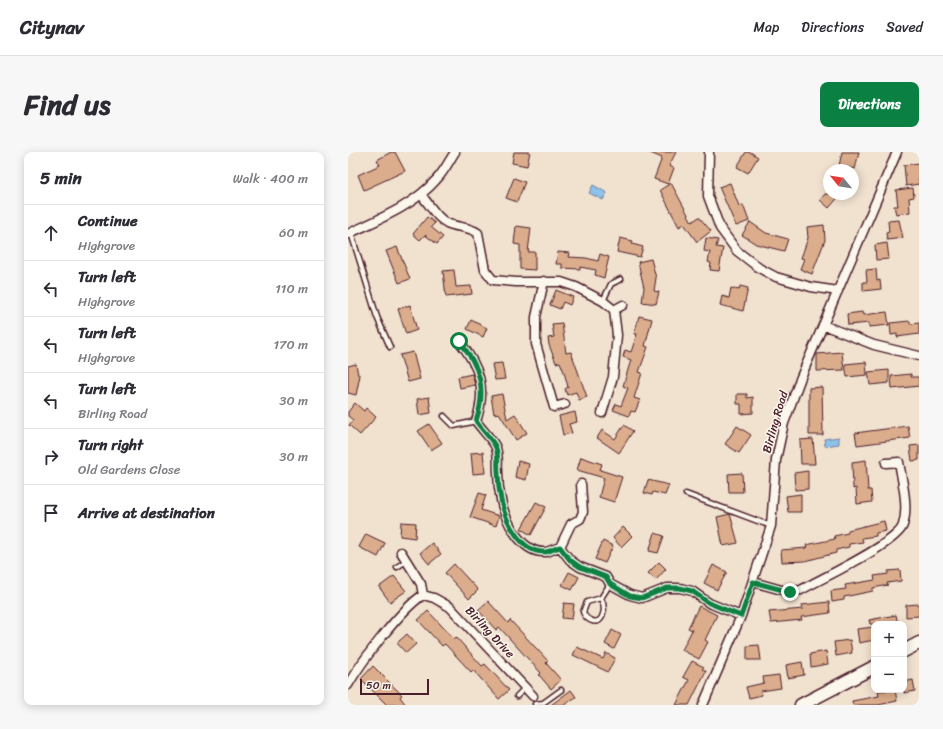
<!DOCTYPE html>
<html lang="en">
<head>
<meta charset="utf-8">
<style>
  :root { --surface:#fff; --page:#f7f7f7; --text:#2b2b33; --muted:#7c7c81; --line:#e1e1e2; --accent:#0b8043 }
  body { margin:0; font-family:Sriracha,sans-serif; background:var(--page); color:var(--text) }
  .controls { position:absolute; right:12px; bottom:12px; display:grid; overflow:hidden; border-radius:8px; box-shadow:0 2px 10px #0003 }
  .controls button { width:36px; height:36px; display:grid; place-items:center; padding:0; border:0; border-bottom:1px solid var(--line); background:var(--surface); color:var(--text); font:20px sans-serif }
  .compass { position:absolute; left:475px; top:12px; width:36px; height:36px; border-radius:50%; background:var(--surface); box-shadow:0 2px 10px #0003; rotate:300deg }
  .scale { position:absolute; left:12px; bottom:10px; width:69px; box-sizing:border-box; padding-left:4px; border:2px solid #4a1f2b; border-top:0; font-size:11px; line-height:14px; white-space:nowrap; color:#4a1f2b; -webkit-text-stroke:3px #fbf7ec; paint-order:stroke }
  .stop { position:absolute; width:12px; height:12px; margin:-9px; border:3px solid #0b8043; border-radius:50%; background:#fff }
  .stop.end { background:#0b8043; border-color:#fff; box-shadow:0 1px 4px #0008 }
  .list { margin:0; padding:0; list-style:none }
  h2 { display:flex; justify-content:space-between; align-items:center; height:52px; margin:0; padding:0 16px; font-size:17px }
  h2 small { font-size:13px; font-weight:400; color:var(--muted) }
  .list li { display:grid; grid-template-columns:26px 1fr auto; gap:12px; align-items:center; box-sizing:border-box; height:56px; padding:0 16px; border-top:1px solid var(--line) }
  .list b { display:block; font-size:15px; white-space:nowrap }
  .list p { margin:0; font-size:13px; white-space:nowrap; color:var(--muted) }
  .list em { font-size:13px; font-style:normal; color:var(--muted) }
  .icon { flex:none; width:22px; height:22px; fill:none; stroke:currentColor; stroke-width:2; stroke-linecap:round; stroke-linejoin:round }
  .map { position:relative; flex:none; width:571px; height:553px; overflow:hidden; border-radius:8px }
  header { display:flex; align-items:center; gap:24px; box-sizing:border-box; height:56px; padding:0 20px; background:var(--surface); border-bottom:1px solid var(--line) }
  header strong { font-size:19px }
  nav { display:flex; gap:22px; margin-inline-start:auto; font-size:14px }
  .intro { display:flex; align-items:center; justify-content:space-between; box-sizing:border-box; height:96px; padding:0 24px }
  h1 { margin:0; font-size:28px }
  .button { padding:10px 18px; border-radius:8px; background:var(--accent); color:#fff; font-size:14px; font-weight:700 }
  main { display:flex; gap:24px; padding:0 24px }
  aside { flex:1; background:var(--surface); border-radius:8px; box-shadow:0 2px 10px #0003 }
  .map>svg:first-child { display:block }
  .water { fill:url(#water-waves); stroke:#72819e }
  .building { fill:#dbad8c; stroke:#4a1f2b }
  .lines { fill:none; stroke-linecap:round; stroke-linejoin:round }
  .service-casing { stroke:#4a1f2b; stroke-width:7 }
  .minor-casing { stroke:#4a1f2b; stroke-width:11 }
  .secondary-casing { stroke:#4a1f2b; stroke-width:15 }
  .service { stroke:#fbf7ec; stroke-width:4 }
  .minor { stroke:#fbf7ec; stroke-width:8 }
  .secondary { stroke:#fbf7ec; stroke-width:12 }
  .route { stroke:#0b8043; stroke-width:5 }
  .labels { text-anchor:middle; stroke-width:3; stroke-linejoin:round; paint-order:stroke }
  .street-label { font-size:12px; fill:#4a1f2b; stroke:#fbf7ec }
</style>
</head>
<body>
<header>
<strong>Citynav</strong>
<nav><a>Map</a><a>Directions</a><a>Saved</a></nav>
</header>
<div class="intro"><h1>Find us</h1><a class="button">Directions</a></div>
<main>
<aside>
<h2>5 min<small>Walk · 400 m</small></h2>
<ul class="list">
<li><svg class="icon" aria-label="ahead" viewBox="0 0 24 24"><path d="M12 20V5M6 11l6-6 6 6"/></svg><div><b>Continue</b><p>Highgrove</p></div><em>60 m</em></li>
<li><svg class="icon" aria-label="left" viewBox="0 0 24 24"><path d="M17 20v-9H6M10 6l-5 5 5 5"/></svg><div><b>Turn left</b><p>Highgrove</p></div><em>110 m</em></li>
<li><svg class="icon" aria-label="left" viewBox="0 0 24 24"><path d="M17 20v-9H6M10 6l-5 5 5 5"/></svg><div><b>Turn left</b><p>Highgrove</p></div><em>170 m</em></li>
<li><svg class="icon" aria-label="left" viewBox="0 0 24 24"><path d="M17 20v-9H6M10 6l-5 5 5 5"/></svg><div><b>Turn left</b><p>Birling Road</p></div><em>30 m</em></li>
<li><svg class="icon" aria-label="right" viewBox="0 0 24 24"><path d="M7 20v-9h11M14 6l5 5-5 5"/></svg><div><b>Turn right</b><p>Old Gardens Close</p></div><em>30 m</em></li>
<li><svg class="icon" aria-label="arrive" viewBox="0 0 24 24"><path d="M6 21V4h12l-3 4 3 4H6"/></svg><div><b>Arrive at destination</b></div></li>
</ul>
</aside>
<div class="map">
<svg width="571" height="553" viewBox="0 0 571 553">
  <defs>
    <pattern id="water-waves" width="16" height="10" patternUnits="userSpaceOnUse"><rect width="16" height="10" fill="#8dc2eb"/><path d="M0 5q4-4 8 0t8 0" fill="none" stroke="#7ba6ca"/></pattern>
  </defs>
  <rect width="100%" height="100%" fill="#f1e1cf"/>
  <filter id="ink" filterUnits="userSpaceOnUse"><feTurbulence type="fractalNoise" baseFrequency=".025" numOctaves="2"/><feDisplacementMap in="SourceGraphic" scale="8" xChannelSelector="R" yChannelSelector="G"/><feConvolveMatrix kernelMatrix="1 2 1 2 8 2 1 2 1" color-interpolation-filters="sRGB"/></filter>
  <g filter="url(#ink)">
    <path class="water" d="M245 33 259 41 255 48 241 41Z
      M491 285V292L477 294 476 287Z"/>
    <path class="building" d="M43 0H47L57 19 16 38 10 23 32 13 29 8Z
      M166 0H182L179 14 164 11Z
      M300 0H328L321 14 326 16 320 32 306 27 314 6Z
      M398 0H402L410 5 400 21 389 15Z
      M494 0H511L507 17 491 14Z
      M571 11V32L558 34 556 13Z
      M166 26 177 30 169 50 158 46Z
      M323 31 344 70 351 65 363 79 349 90 336 72 331 75 312 38Z
      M382 31 391 54 395 53 401 69 388 74 371 35Z
      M565 36 566 45 561 46 562 60 548 62 546 54H550L548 38Z
      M477 42H493L481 56 472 48Z
      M79 65 87 71 83 75 95 85 89 92 77 83 72 88 65 82Z
      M551 68 555 86 539 88 538 81 541 80 540 69Z
      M402 70 418 81 440 87 436 99 408 92 394 83Z
      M476 73 477 88 464 122 452 117 456 107 453 106 460 86 459 75Z
      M168 74 183 76 180 100H187V118L172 117V93L166 92Z
      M272 86 285 89 284 92 295 95 292 105 269 100Z
      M358 86 370 88 368 95 375 96 371 119 362 118 363 111 360 110 362 100 356 99Z
      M539 91 541 107 528 108 527 93Z
      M49 95 62 127 51 131 38 99Z
      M210 100 222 101 221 105 238 106 250 109 252 102 261 105 256 126 247 123 248 118 232 115V117L214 116V112H208Z
      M303 107 308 126 306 139 311 140 308 152 294 150 296 136 290 110Z
      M528 117 529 129 532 128 533 137 515 139V130H519L518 118Z
      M106 118 108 135 123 134 124 142 98 145 95 119Z
      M392 134 400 136 395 159 372 153 374 144 381 146 383 136 391 138Z
      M208 138 225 145 222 153 215 150 212 157 202 153Z
      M62 153 69 178 58 182 50 157Z
      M514 160 515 163 539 160 541 173 521 175V171L500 173 499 162Z
      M291 164 304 167 297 194 300 195 291 220 294 221 286 246 292 248 287 260 283 259 281 264 265 258 268 252 273 254 280 236 275 234 283 208 275 205 277 198 283 200 289 182H286Z
      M123 168 139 176 135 185 119 177Z
      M562 169V172L571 171V182L549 185V182L543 183 542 171Z
      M214 171 218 201 223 200 239 245 231 248 228 240 219 243 217 237 220 235 216 220 212 210 208 211 201 193 200 186 206 185 204 172Z
      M65 200 72 227 60 230 52 203Z
      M494 200 496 218 469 219V202Z
      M518 210 519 223 499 225 497 212Z
      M154 211 157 227 147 228 144 212Z
      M8 212 10 223H12L8 243 0 241V214Z
      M541 218V231L522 233 520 220Z
      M124 222 127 233 112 236 110 225Z
      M563 222V225H571V234L544 237 543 224Z
      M474 235 475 283H461V236Z
      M154 242 159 267 167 262 179 281 168 288 151 261 146 262 143 244Z
      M389 242H399V246L405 245V261L393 262V252H389Z
      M81 245 83 261 71 263 69 247Z
      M7 251 16 259 18 256 28 265 12 283 1 273 5 268 0 264V260Z
      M227 260 229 270 221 272 224 281 215 283 211 264Z
      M81 272 94 291 83 298 70 279Z
      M276 273 285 279 271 301 249 286 254 278 267 287Z
      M389 274 403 283 391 301 377 292Z
      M560 274 562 286 509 293 507 281Z
      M465 287 467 312H453L452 288Z
      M571 293V308L564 309 562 294Z
      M135 300 137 321 125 322 123 301Z
      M233 305 254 312 252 318 274 325 266 350 251 345 256 326 229 318Z
      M518 308 520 338H523L524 350 509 352 508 336 505 337 504 310Z
      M170 309 181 312 178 328 167 325Z
      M460 319V337L447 338 446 321Z
      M394 321 395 340H381L380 322Z
      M300 328 321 333 317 343 305 340 304 343 296 341Z
      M131 341 138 343 133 358 151 364 148 374 122 365Z
      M453 342V360H440L438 344Z
      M188 350 198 355 183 383 173 377Z
      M382 362 390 391 375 394 369 365Z
      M536 369 538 379 528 381V384L514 386 515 390 501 392V395L488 398V401L457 409 434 410 433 398 459 396 458 393 487 387 486 384 500 381V378Z
      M53 370 68 371 67 386 52 384Z
      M275 375 284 384 273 395 265 386Z
      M307 381 316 384 310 401 301 399Z
      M18 382 37 391 30 405 11 395Z
      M255 389 265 394 257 411 247 407Z
      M84 391 93 402 81 412 72 401Z
      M311 410 318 417 308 428 300 421Z
      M106 412 130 438 121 447 97 421Z
      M365 413 379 420 369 438 356 431Z
      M552 418 553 429 539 431 540 433 525 436V439L496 445V448L484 450 483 439 498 437 497 433 527 428 526 424 540 422V419Z
      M221 420 231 425 224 438 214 433Z
      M46 424 58 439 42 450 31 435Z
      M140 449 160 471 162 468 200 509 198 511 213 528 203 537 191 523 193 521 171 497 151 475 148 478 130 458Z
      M481 450 482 461 453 465 454 468 423 471 421 460 455 457 454 453Z
      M216 451 226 452 224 467 214 466Z
      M571 452V464L558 465V453Z
      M351 454 369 463 357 488 360 490 351 507 334 498 344 478 340 476Z
      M80 459 106 487 108 485 134 514 137 512 161 538 151 547 125 518 123 520 97 492 94 494 70 468Z
      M548 463 550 472H522L521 468Z
      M526 475V488L511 491 509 477Z
      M264 478 273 483 266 497 257 492Z
      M59 482 68 492 58 501 49 491Z
      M502 488 504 501 488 504 486 490Z
      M411 493 413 508H399V494Z
      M229 495 255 507 258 501 267 506 260 520 225 503Z
      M478 499 480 512 463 515 462 502Z
      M344 509 356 515 354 517 358 519 341 553H328L341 528 335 525Z
      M454 510 456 523 440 526 438 513Z
      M25 514 54 543 52 545 58 553H39L13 527Z
      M431 523 433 536 413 539 414 543 401 546 398 535 416 531 415 525Z
      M565 528 567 539 556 541V530Z
      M223 538 228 545 216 553H203Z
      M547 538 549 549 530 553H505L504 549 531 544 530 539Z"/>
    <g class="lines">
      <defs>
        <path id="service" d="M3 81 29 165 42 195
          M255 149 263 132 273 127
          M96 264 106 274 128 269
          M338 342 423 374
          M49 415 58 409
          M253 446C255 450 257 456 255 462 252 475 238 469 235 460L239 450 253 446 262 432
          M169 544 177 536
          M187 552 195 551 213 538"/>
        <path id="minor" d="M361 0 360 44 372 76 389 99 411 116 428 125 463 135 490 139
          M73 43C81 51 88 66 99 71 109 76 120 74 130 81L137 118 145 128 168 130H213L228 135 255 149 266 158 269 183 265 225 254 261
          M0 82C31 67 65 54 88 28 96 20 101 9 107 0
          M196 129 188 165V192L206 255 217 252
          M266 158 275 153
          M475 173 526 193 571 204
          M111 189C132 215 139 237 128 269 133 277 146 289 148 296 151 305 149 312 150 320 150 329 151 339 153 348 157 368 173 402 198 400 202 399 208 396 212 395L222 408 232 415 258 425 262 432 282 443 294 446 319 436H332L344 439 361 451 393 464
          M212 395 223 372 232 367 235 360 233 332
          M53 400 73 432 75 443
          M405 430 441 440 453 438C472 427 550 391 555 373 561 354 554 329 551 310L538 311
          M0 533C13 510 53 457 75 443L86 446 102 455 185 544
          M355 553 393 464 423 374 428 308 436 271 453 225 549 0"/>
        <path id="secondary" d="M556 499 571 491
          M453 553 526 515"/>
      </defs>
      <use href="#service" class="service-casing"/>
      <use href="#minor" class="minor-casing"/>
      <use href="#secondary" class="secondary-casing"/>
      <use href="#service" class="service"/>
      <use href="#minor" class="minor"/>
      <use href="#secondary" class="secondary"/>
    </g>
  </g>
  <g class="lines" filter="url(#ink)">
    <path class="route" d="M111 189C132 214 139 237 128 269 133 277 146 289 148 296 151 305 149 312 150 320 150 329 151 339 153 348 157 368 173 402 198 400 202 399 208 396 212 395L222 408 232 415 258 425 262 432 282 444 294 446 319 436H332L344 439 361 451 393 464 405 430 442 440"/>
  </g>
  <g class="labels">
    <g class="street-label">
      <text transform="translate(427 270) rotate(-74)" y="4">Birling Road</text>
      <text transform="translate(142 480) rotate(47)" y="4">Birling Drive</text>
    </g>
  </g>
</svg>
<div class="controls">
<button>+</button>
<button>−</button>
</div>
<svg class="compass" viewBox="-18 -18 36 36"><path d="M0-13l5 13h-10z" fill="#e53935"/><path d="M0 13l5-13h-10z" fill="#7c7c81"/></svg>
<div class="scale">50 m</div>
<div class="stop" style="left:111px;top:189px"></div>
<div class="stop end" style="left:442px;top:440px"></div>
</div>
</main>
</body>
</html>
